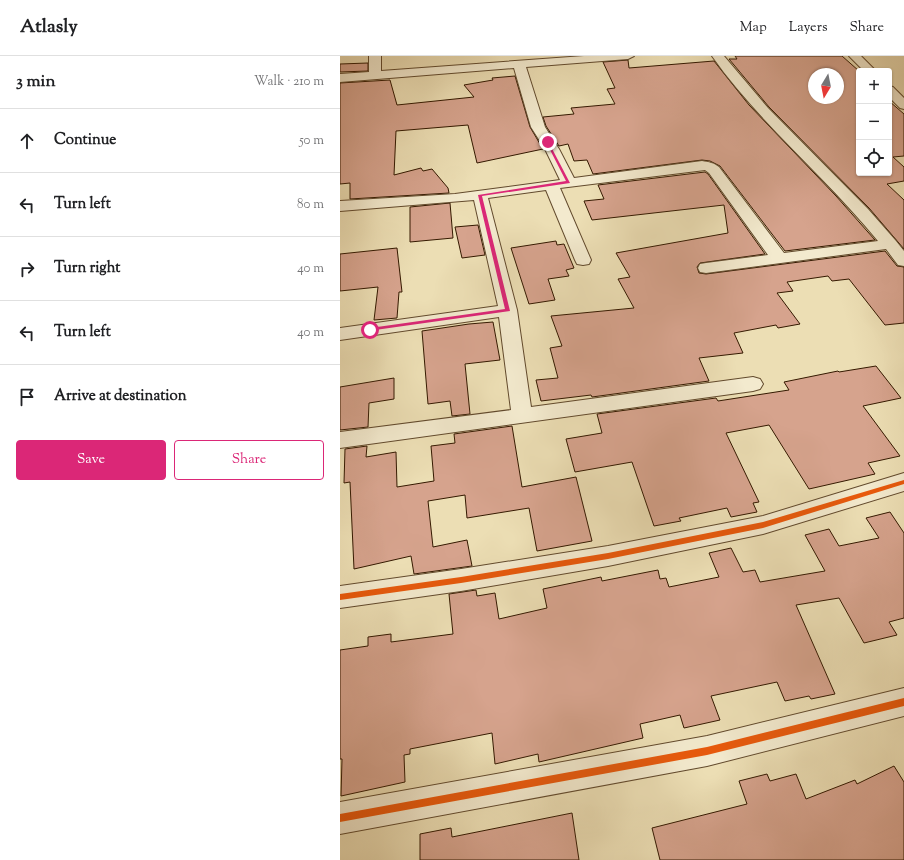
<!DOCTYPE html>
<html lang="en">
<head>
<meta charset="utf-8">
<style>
  :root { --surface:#fff; --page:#f6f6f6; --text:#202124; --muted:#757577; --line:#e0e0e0; --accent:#db2777 }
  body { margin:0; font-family:"Sorts Mill Goudy",serif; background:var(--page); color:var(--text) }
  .controls { position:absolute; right:12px; top:12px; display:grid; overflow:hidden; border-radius:4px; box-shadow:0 1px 3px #0004 }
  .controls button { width:36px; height:36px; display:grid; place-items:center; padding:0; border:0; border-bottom:1px solid var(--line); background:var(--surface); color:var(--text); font:20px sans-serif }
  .compass { position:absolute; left:468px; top:12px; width:36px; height:36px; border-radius:50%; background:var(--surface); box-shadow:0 1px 3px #0004; rotate:190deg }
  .stop { position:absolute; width:12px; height:12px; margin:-9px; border:3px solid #db2777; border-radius:50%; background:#fff }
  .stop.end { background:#db2777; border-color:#fff; box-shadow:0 1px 4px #0008 }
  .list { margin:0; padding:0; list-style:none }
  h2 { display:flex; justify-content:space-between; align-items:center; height:52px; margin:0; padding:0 16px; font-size:17px }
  h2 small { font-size:13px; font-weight:400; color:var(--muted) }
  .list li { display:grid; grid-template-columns:26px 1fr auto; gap:12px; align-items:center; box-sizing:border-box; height:64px; padding:0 16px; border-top:1px solid var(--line) }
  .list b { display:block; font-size:15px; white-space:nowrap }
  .list em { font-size:13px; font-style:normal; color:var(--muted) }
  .actions { display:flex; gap:8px; padding:12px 16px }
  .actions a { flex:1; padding:9px 0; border:1px solid var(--accent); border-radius:4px; text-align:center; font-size:14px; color:var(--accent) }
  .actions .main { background:var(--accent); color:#fff }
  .icon { flex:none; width:22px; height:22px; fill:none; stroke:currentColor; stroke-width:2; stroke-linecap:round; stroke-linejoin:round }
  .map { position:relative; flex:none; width:564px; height:804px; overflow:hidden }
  header { display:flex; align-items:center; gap:24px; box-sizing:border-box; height:56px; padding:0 20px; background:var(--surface); border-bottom:1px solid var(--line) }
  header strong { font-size:19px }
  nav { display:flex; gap:22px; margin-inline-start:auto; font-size:14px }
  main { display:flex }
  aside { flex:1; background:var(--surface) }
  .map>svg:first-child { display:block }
  .building { fill:#d6a38d; stroke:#341900; fill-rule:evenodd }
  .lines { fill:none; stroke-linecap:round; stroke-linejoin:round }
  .minor-casing { stroke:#624a2d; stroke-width:2 }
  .minor { fill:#f3eace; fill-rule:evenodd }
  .cycleway-casing { stroke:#f3eace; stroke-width:2 }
  .cycleway { fill:#e8590c; fill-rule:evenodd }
  .route { fill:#db2777 }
</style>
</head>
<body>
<header>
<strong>Atlasly</strong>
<nav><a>Map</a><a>Layers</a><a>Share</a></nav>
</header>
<main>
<aside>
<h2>3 min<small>Walk · 210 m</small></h2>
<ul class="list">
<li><svg class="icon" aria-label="ahead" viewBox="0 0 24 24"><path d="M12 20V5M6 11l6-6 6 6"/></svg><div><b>Continue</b></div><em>50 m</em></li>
<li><svg class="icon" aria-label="left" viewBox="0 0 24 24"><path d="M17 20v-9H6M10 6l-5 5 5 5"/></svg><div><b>Turn left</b></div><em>80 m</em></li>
<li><svg class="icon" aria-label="right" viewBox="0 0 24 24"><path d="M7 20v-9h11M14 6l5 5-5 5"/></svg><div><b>Turn right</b></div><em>40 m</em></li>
<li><svg class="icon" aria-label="left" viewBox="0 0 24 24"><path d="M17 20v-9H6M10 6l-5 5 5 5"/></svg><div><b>Turn left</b></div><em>40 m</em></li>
<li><svg class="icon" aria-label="arrive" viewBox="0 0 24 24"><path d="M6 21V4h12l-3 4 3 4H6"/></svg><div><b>Arrive at destination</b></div></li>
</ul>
<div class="actions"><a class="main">Save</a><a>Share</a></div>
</aside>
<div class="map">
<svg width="564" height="804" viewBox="0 0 564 804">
  <rect width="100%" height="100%" fill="#ecdeb4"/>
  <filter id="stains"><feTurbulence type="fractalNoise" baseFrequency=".005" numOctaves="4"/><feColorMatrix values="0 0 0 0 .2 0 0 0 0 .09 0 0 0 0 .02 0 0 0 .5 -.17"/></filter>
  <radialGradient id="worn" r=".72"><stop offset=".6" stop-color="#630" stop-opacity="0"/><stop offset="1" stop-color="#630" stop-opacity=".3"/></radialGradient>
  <path class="building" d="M395 0H502L519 15V117H549V45L564 58V100L553 101 564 111V125L547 128 564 144V193L529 152 429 51 389 3H397ZM474 18H498V42H474Z
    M288 4 289 12 374 5 409 49 496 140 535 184 445 195 380 110 370 105 362 104 253 118 247 104 234 105 228 88 219 90 206 70 203 61 234 58 231 52 275 48 267 33 275 32 263 6Z
    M28 7V15L0 16V8Z
    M175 20 190 71 203 93 137 107 128 69 56 75 54 119 81 112 83 115 92 113 108 132 109 137 10 143V127L0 128V27L50 24 57 49 134 41 124 29 153 24 152 22Z
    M365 116 368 118 425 198 360 207 357 211 359 217 366 218 545 195 557 210 564 211V267L545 269 509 223 492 225 488 220 447 226 453 235 437 237 460 268 438 272 436 269 394 277 403 297 359 302 369 325 252 341 251 339 201 345 196 324 218 322 210 292 222 290 211 260 294 252 278 223 290 221 276 197 388 177 384 149 252 164 244 145 264 143 258 129Z
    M110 147 113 182 70 186V151Z
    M138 169 145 199 122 202 115 171Z
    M216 185 217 189 224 188 234 212 226 214 229 220 208 223 215 244 189 248 171 192Z
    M57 192 62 236H59L57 262 34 264 38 231 0 235V198Z
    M153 266 160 304 125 308 130 358 112 360 110 345 88 348 82 275 129 268Z
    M536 310 561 342 523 350 560 400 528 407 535 418 469 433 429 369 386 377 419 446 413 447 417 456 391 461 387 452 339 462 341 465 314 470 292 406 235 416 226 383 262 377 257 358 376 342 378 345 449 334 444 326 498 315 499 316Z
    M54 322V343L29 347 28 371 0 374V331Z
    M172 370 182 431 236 421 252 485 197 495 189 452 127 462 125 439 88 445 93 491 127 484 132 510 74 518 71 500 14 513 10 426 4 427 5 393 27 390 26 401 56 396 57 431 94 425 91 390 115 387 114 378Z
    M550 456 564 477V562L549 566 557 579 524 587 499 542 456 549 495 638 471 643 469 640 445 645 437 626 371 640 380 664 344 672 340 659 300 668 303 682 199 706 198 698 155 708 152 677 70 693V698L64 699 65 726 1 740 2 703H0V594L28 590V581L51 578V586L113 578 109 538 136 534 137 540 155 537 159 563 207 552 203 533 261 521 262 525 318 514 320 523 326 522 329 531 379 521 369 497 391 492 403 516 415 514 420 526 485 515 465 479 489 473 499 490 539 482 526 462Z
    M554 710 564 726V804H320L312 772 407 748 399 725 427 718 430 725 456 718 466 743 515 724 517 728Z
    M232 757 239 804H80V778L111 772 112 781Z"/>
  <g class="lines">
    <defs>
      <path id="minor" d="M29 0H41V15L244 0H294L288 3 186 11 205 71 219 93 234 122 362 105C369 106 374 107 379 111L444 197 538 185C486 121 419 67 372 0H384L428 52 528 153 556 185 564 195V210L558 209 546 193 366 217 360 216 358 212 360 208 366 207 428 199 369 117 365 114 220 132 251 204 249 208 243 209 237 208 235 204 206 134 148 142 177 254 191 351 413 321 420 323 423 328 420 333 413 335 0 392V376L171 354 159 261 0 284V272L158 250 134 144 0 155V145L115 138 220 124 205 93 191 71 174 12 0 26V18L29 16Z
        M509 0H521L536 15H524Z
        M549 30 553 31 564 42V53L560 52 549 41Z
        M564 417V435L423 478 268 510 121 535 0 552V530L121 513 268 490 423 460Z
        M564 632V660L367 710 0 778V746L367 680Z"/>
    </defs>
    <use href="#minor" class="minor-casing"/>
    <use href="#minor" class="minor"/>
    <defs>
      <path id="cycleway" d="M564 424V428L423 472 268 503 121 527 0 544V538L121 521 268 497 423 466Z
        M564 642V650L367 699 0 766V758L367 691Z"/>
    </defs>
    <use href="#cycleway" class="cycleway-casing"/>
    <use href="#cycleway" class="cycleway"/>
  </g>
  <path class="route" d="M208 85 230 127 142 140 170 255 28 275 27 274 30 272 165 253 138 139 226 125 206 86Z"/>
  <rect width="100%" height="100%" filter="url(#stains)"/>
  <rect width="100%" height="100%" fill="url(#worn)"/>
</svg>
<div class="controls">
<button>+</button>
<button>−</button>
<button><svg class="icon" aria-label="locate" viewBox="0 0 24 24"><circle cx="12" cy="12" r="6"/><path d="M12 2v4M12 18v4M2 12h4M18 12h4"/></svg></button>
</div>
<svg class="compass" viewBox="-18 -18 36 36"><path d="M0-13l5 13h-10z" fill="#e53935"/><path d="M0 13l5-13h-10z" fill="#757577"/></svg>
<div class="stop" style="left:30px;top:274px"></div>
<div class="stop end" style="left:208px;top:86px"></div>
</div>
</main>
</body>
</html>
